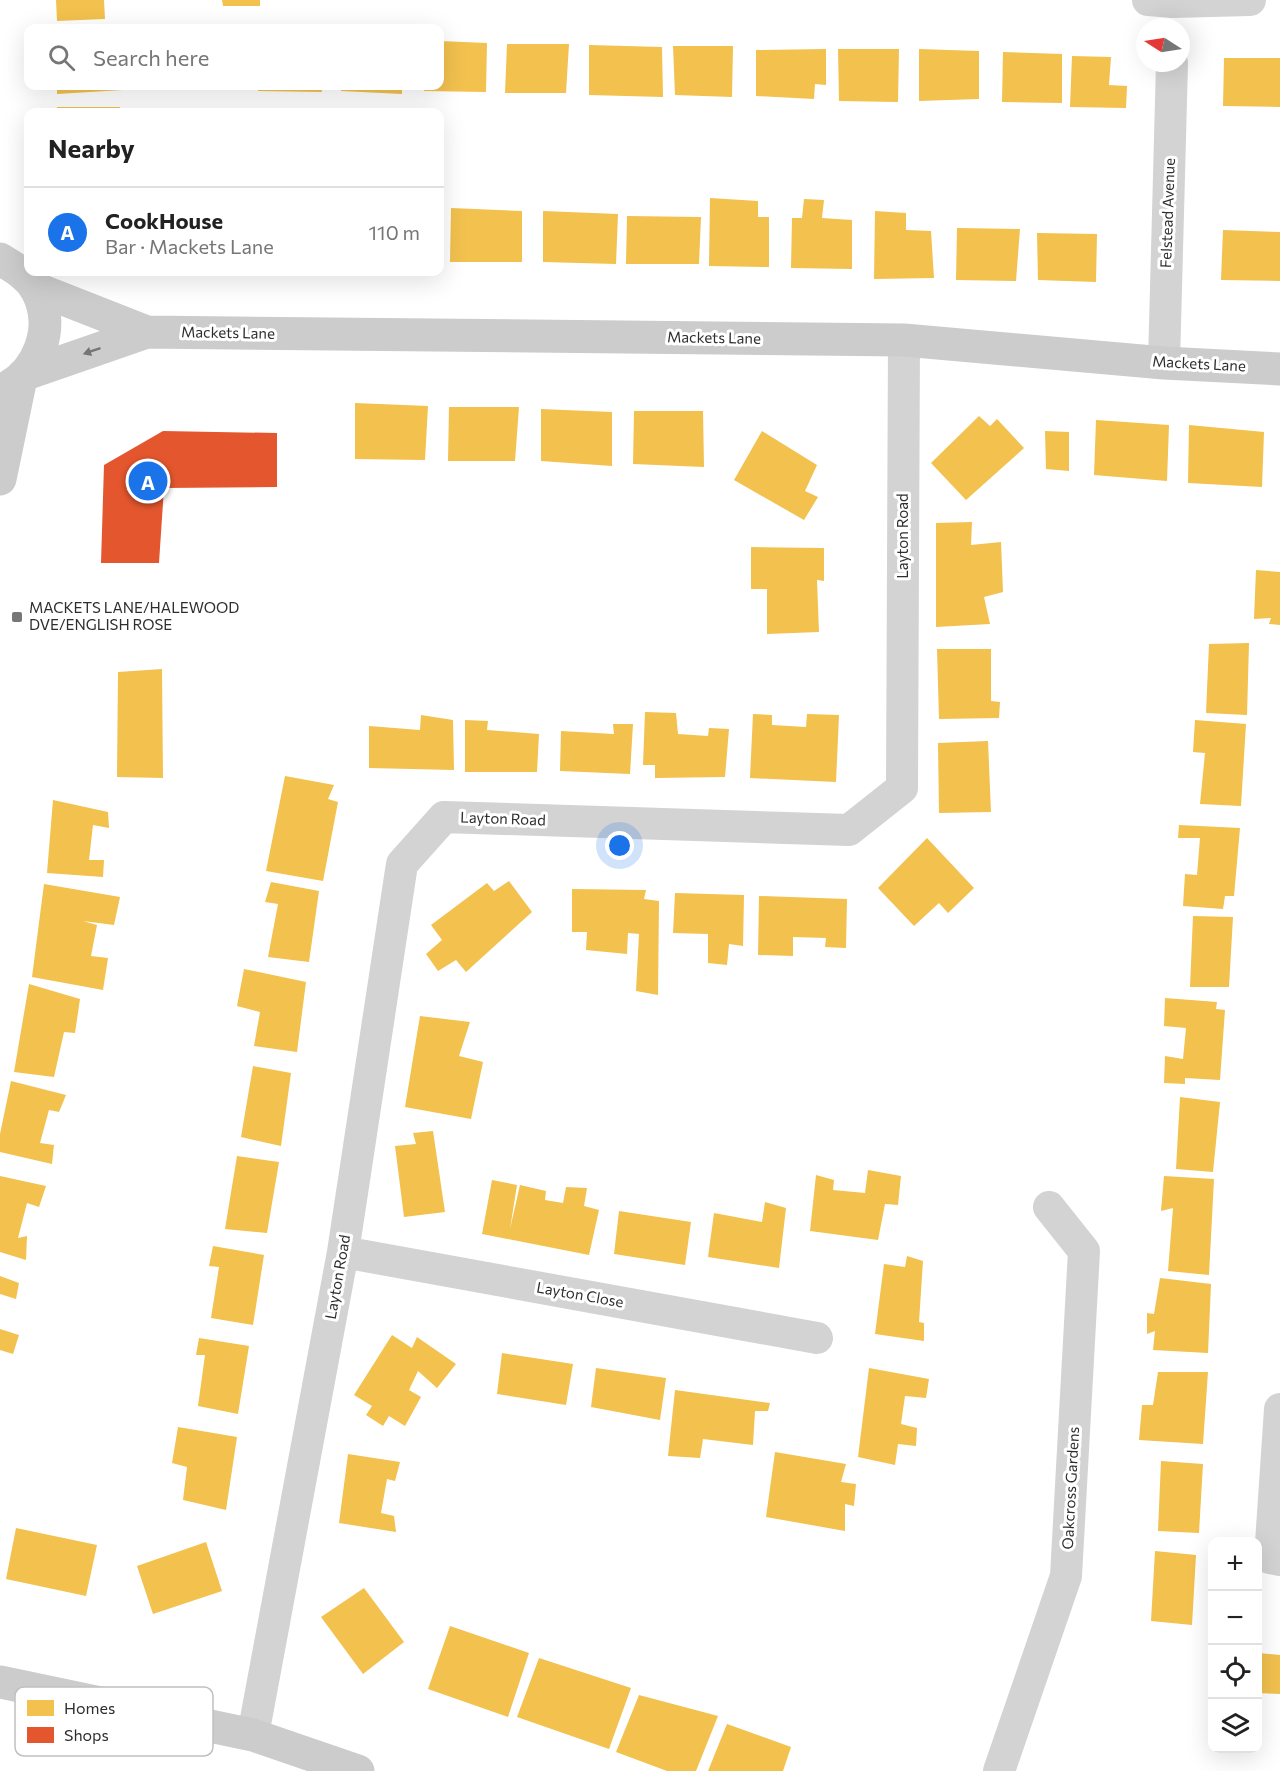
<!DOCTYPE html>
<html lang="en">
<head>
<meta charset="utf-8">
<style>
  :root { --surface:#fff; --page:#f2f2f2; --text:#222; --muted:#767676; --line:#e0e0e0; --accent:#1a73e8 }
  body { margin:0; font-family:Commissioner,sans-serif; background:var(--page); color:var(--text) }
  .controls { position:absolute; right:18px; bottom:18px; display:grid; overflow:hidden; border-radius:12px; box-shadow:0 6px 24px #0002 }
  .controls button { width:54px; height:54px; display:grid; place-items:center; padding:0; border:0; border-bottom:2px solid var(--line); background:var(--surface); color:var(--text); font:30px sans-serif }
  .compass { position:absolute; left:1136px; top:18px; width:54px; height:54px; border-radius:50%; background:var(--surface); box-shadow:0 6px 24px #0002; rotate:282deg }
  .you { position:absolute; left:620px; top:846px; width:21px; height:21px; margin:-15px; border:4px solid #fff; border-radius:50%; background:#1a73e8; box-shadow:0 0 0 9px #1a73e833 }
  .badge { display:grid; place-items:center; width:39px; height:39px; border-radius:50%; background:var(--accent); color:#fff; font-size:20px; font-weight:700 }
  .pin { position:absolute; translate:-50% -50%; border:3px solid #fff; box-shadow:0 2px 6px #0006 }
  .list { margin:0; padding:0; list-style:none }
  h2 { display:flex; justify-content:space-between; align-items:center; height:78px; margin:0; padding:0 24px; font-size:26px }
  h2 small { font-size:20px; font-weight:400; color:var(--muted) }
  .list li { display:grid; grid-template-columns:39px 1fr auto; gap:18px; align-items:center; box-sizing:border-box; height:90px; padding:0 24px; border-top:2px solid var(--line) }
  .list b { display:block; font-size:22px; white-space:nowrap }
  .list p { margin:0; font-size:20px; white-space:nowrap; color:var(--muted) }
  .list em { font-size:20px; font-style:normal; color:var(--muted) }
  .icon { flex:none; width:33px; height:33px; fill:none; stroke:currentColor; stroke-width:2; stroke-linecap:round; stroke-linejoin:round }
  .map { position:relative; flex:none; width:1280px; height:1771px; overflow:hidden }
  .search { position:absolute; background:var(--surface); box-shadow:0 6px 24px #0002; left:24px; top:24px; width:420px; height:66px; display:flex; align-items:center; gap:15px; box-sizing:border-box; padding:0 21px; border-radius:12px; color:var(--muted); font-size:22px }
  .panel { position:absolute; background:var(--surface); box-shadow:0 6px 24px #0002; left:24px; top:108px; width:420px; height:168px; border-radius:12px }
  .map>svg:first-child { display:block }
  .homes { fill:#f2c14e }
  .shops { fill:#e4572e }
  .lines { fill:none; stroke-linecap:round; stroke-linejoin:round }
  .street { stroke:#d3d3d3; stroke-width:32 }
  .secondary { stroke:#ccc; stroke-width:33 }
  .oneway { fill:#757575 }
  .poi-dot { fill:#777; stroke:#fff; stroke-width:2 }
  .labels { text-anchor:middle; stroke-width:6; stroke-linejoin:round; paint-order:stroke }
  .street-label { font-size:15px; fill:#2e2e2e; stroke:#fff }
  .poi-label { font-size:15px; fill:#2e2e2e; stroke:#fff; text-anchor:start }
  .key { fill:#fff; stroke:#c0c0c0; stroke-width:1.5 }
  .key-label { font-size:16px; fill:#2e2e2e }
</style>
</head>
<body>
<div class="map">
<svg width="1280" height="1771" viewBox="0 0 1280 1771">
  <rect width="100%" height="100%" fill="#fff"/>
  <path class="homes" d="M56 0H104L105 19 57 21Z
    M222 0H260V6H223Z
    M440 41 487 43 486 92 424 91V86H440Z
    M507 44H569L566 93H505Z
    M589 45 662 47 663 97 589 95Z
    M673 46H733L732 97 675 95Z
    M826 49V85L815 84 814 99 756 96V50Z
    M838 49H899L898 102 839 101Z
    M919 49 979 51V99L919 101Z
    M1003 52 1062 54V103L1002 102Z
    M1072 56 1111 57 1109 85 1127 86 1126 108 1070 107Z
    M1224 58H1280V107L1223 106Z
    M57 86H124L123 90 57 94Z
    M258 86H321L322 92 258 91Z
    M341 86H402V94L341 91Z
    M57 107H120L119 112H57Z
    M710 198 758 201V217H769V267L709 266Z
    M804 199 824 200 822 218 852 220V269L791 268 792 218H802Z
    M451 208 522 211V262H450Z
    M543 211 618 214 616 264 543 262Z
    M875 211 906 213V230L931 231 934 278 874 279Z
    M627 216 701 217 699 264H626Z
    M957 228 1020 229 1016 281 956 280Z
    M1223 230 1280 232V281L1221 280Z
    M1037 233 1097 234 1096 282 1038 280Z
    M355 403 428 406 425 460 355 459Z
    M449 407H519L515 461H448Z
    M541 409 612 412V466L541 461Z
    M634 411H703L704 467 633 464Z
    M979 416 990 426 997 419 1024 448 966 500 931 463Z
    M1096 420 1169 425 1167 481 1094 475Z
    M1189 425 1264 432 1262 487 1188 483Z
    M762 431 817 465 805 491 818 497 804 520 734 480Z
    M1045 431 1069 432V471L1046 469Z
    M972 522 971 545 1001 542 1003 592 984 597 990 624 936 627V523Z
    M751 547 824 548V581L817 580 819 632 767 634V589H751Z
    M1256 570 1280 572V625L1269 624 1271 618 1254 619Z
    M1249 643 1247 715 1206 713 1209 644Z
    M937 649H991V701L1000 702 999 718 939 719Z
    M162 669 163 778 117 777 118 672Z
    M645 712 676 713 678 734 708 736 709 728 729 729 725 777 655 778V765H643Z
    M753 714 772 715V725L806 727 807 714 839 715 836 782 750 778Z
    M421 715 453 720 454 770 369 768V726L420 730Z
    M465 720 488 721 487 730 539 734 537 772H465Z
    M1195 720 1246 724 1241 806 1200 804 1205 753 1193 752Z
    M613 724H633L630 774 560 771 561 731 614 734Z
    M988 741 991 812 939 813 938 743Z
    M285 776 334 785 328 799 338 802 323 881 266 871Z
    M53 800 108 812 109 828 93 825 89 860H104L103 877 47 873Z
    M1179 825 1240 828 1234 896H1225L1223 909 1183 906 1185 874 1197 875 1200 838H1178Z
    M927 838 974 888 948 913 939 903 914 926 878 888Z
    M509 881 532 912 466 972 456 960 438 971 426 954 442 940 431 925 487 883 494 891Z
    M271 882 319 891 309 962 268 957 278 904 265 902Z
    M44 884 120 897 114 925 83 921 97 925 91 956 108 958 103 990 32 977Z
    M572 889 646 890 644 899 659 901 658 995 636 991 639 934 628 933 627 954 586 950 587 932H572Z
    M675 893 744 895 743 946 729 944 727 965 708 963V934L673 933Z
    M759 896 847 899 846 948 825 947 826 938 793 937V956L758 955Z
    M1193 916 1233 917 1229 987H1190Z
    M244 969 306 982 297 1052 254 1046 260 1012 237 1006Z
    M29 984 80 999 75 1033 64 1032 54 1077 14 1072Z
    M1165 998 1217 1002 1216 1009 1225 1010 1220 1080 1185 1078V1084L1164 1083 1165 1056 1183 1059 1186 1028 1164 1026Z
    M420 1016 470 1022 459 1056 483 1062 471 1119 405 1107Z
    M253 1066 291 1073 281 1146 241 1137Z
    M11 1081 66 1095 59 1112 49 1110 40 1143 54 1145 52 1164 0 1152V1134Z
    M1180 1097 1220 1102 1213 1172 1176 1169Z
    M433 1131 445 1212 404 1217 395 1146 416 1144 413 1133Z
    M237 1156 279 1162 267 1233 225 1229Z
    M868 1170 901 1176 898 1205 885 1204 878 1240 810 1231 816 1175 834 1180 833 1190 865 1193Z
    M0 1176 46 1186 39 1207 27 1203 18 1238 27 1236 26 1260 0 1252Z
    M1164 1176 1214 1179 1209 1275 1168 1271 1173 1208 1161 1211Z
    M492 1180 517 1185 510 1229 520 1185 546 1191 545 1200 563 1203 566 1187 587 1188 584 1206 599 1210 589 1255 482 1234Z
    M765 1202 786 1208 779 1268 708 1257 714 1213 762 1222Z
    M619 1211 691 1222 685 1265 614 1254Z
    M213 1246 264 1255 253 1325 211 1318 219 1267 209 1266Z
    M907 1256 923 1261 919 1322 924 1323V1341L875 1334 884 1264 905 1267Z
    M0 1276 19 1283 16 1299 0 1294Z
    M1160 1278 1211 1284 1208 1353 1153 1350 1155 1331 1147 1334V1313L1154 1314Z
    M0 1329 19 1335 13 1354 0 1350Z
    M392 1335 412 1348 417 1337 456 1364 437 1388 418 1371 409 1390 421 1397 405 1426 389 1416 383 1426 366 1415 372 1406 354 1395Z
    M199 1338 249 1346 238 1414 198 1406 205 1355H196Z
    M502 1353 573 1364 566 1405 497 1394Z
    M596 1368 666 1378 660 1420 591 1407Z
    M869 1368 929 1379 926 1398 905 1396 901 1424 917 1428 916 1446 898 1444 895 1465 858 1457Z
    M1158 1372H1208L1203 1444 1139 1440 1142 1405H1153Z
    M675 1390 770 1403 768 1411H755L753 1445 703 1439 700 1458 668 1456Z
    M178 1427 237 1437 226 1510 183 1500 187 1467 172 1463Z
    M775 1452 846 1464 841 1482 856 1484 854 1506 845 1504V1531L766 1517Z
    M348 1454 400 1462 395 1481 387 1479 381 1513 394 1516 396 1532 339 1523Z
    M1161 1461 1203 1464 1199 1533 1158 1531Z
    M16 1528 97 1545 86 1596 6 1579Z
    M206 1542 222 1591 153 1614 137 1566Z
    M1155 1551 1196 1555 1192 1625 1151 1621Z
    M364 1588 404 1642 363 1674 321 1617Z
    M450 1626 529 1653 508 1717 428 1689Z
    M1258 1653 1280 1655V1694L1258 1693Z
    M539 1658 631 1688 609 1749 517 1717Z
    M639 1695 718 1716 696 1771H667L616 1752Z
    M727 1724 791 1747 783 1771H708Z"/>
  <path class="shops" d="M163 431 277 433V487L164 488 159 563H101L104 465Z"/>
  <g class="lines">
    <path class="street" d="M1148 0 1173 2 1250 0
      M1164 363 1172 63
      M343 1252 817 1338
      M1280 1409 1270 1558 1280 1560
      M253 1735 343 1252 402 864 444 817 849 830 902 788 904 340
      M999 1771 1066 1576 1084 1251 1049 1207"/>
    <path class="secondary" d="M0 259C13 267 28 275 36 289 57 327 39 374 0 391
      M35 288 147 332
      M26 374 147 332 904 340 1164 363 1280 369
      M0 479 21 378
      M0 1682 253 1735 358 1771"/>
  </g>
  <defs><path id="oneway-solid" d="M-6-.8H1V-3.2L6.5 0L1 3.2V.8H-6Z" transform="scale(1.5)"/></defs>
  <use class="oneway" href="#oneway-solid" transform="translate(92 351) rotate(161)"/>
  <rect class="poi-dot" x="11" y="611" width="12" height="12" rx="3"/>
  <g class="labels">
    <g class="street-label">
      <text transform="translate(1168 213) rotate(-88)" y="5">Felstead Avenue</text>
      <text transform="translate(228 333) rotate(1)" y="5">Mackets Lane</text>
      <text transform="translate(714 338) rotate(1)" y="5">Mackets Lane</text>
      <text transform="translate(1199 364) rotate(3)" y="5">Mackets Lane</text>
      <text transform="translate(903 536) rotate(-90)" y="5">Layton Road</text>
      <text transform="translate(503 819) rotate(2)" y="5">Layton Road</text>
      <text transform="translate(338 1277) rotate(-80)" y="5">Layton Road</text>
      <text transform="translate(580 1295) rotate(10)" y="5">Layton Close</text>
      <text transform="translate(1071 1488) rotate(-87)" y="5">Oakcross Gardens</text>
    </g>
    <g class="poi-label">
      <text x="29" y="613">MACKETS LANE/HALEWOOD<tspan x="29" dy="17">DVE/ENGLISH ROSE</tspan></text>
    </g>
  </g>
  <rect x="15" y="1687" width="198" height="69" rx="9" class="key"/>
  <rect x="27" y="1700" width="27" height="16" fill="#f2c14e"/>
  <rect x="27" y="1727" width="27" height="16" fill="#e4572e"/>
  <g class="key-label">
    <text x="64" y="1714">Homes</text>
    <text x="64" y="1741">Shops</text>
  </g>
</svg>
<div class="controls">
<button>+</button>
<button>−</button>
<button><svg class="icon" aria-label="locate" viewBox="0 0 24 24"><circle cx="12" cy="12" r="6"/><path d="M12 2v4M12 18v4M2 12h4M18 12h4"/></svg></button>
<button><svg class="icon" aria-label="layers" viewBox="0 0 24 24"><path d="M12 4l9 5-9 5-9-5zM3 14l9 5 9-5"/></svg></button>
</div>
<svg class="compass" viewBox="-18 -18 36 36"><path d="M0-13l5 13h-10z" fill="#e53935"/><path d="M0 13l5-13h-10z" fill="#767676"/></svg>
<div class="you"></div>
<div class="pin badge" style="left:148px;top:481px">A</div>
<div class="search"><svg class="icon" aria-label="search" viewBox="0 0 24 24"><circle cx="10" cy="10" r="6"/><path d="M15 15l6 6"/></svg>Search here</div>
<section class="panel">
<h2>Nearby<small></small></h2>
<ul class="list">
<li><span class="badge">A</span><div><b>CookHouse</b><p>Bar · Mackets Lane</p></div><em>110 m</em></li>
</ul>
</section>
</div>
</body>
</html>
